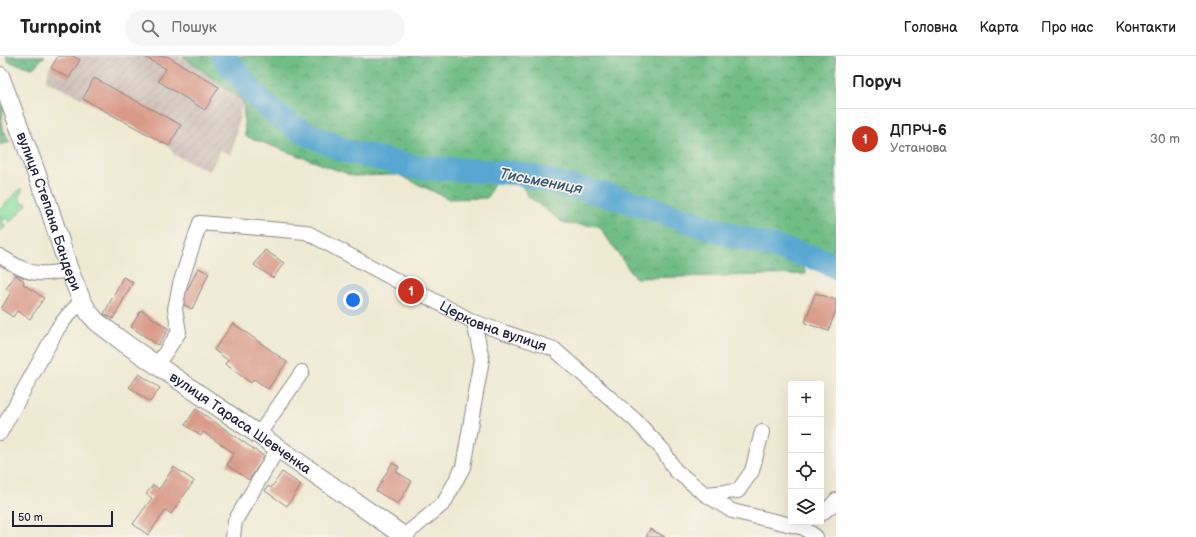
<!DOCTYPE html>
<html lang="uk">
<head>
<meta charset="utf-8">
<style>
  :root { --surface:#fff; --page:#f6f6f6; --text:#222; --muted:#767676; --line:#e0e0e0; --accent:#c8321e }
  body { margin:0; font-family:"Balsamiq Sans",sans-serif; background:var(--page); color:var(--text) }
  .controls { position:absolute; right:12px; bottom:12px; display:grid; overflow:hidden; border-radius:4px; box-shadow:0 4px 16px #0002 }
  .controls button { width:36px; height:36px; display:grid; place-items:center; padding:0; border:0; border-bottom:1px solid var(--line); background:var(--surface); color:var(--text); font:20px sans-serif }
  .scale { position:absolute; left:12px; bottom:10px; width:101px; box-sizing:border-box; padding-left:4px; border:2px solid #22223b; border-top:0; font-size:11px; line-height:14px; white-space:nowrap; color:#22223b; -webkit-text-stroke:3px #f7f3e8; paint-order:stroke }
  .you { position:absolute; left:353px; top:244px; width:14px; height:14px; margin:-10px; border:3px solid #fff; border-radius:50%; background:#1a73e8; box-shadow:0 0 0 6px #1a73e833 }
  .badge { display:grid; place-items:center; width:26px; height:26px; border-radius:50%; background:var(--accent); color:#fff; font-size:13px; font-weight:700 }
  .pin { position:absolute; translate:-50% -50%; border:2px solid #fff; box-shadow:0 1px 4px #0006 }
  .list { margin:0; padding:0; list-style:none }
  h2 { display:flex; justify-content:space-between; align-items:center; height:52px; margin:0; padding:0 16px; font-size:17px }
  h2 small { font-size:13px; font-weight:400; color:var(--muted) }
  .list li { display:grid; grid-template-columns:26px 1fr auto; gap:12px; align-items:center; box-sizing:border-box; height:60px; padding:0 16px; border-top:1px solid var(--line) }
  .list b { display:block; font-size:15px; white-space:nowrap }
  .list p { margin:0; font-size:13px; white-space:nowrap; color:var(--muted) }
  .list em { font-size:13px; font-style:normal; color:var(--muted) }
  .icon { flex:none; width:22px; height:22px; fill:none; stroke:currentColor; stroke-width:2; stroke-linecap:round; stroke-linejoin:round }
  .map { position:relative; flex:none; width:836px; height:481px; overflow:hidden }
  header { display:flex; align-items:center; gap:24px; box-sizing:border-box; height:56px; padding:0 20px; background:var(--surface); border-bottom:1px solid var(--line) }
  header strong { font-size:19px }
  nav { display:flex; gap:22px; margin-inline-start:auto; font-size:14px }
  .search { width:280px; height:36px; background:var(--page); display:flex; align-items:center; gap:10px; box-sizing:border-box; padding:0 14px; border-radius:22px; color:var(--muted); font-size:15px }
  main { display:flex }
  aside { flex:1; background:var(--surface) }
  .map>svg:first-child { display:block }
  .industrial { fill:url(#industrial-furrows) }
  .grass { fill:#8bde9f; stroke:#56806d }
  .forest { fill:url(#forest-crowns); stroke:#497060 }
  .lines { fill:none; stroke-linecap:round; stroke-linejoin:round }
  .river { stroke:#58a7d2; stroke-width:24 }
  .building { fill:#d99988 }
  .minor-casing { stroke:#888686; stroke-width:16 }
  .major-casing { stroke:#888686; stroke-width:20 }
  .minor { stroke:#fff; stroke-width:14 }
  .major { stroke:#fff; stroke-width:18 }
  .labels { text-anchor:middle; stroke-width:3.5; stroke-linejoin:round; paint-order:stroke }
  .street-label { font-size:14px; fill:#22223b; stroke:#f7f3e8 }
  .water-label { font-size:15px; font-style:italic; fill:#385777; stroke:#f7f3e8 }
</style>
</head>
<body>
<header>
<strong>Turnpoint</strong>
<div class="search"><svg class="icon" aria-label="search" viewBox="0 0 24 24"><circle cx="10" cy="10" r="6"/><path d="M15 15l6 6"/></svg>Пошук</div>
<nav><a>Головна</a><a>Карта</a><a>Про нас</a><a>Контакти</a></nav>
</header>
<main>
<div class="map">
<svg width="836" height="481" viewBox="0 0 836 481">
  <defs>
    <pattern id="industrial-furrows" width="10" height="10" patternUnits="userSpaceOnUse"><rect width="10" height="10" fill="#cec1b9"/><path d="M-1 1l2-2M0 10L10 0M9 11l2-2" fill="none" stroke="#b1a6a0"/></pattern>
    <pattern id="forest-crowns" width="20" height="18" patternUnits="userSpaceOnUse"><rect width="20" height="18" fill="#70bd86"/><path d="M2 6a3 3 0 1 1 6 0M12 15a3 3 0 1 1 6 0" fill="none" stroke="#5c996f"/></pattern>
  </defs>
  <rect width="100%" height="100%" fill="#f7f3e8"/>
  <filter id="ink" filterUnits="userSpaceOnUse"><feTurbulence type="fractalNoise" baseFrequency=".025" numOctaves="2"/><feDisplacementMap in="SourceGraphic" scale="8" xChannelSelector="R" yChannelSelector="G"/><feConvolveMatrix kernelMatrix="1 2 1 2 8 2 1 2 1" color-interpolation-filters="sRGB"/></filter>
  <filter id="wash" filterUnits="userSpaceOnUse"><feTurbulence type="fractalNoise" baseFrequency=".012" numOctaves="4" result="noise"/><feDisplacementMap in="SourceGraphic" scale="16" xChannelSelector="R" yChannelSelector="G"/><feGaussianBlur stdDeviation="0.9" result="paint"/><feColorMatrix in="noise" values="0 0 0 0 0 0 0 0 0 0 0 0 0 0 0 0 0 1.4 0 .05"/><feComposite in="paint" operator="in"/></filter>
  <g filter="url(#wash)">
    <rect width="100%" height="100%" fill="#efead2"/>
    <path class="industrial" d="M56 0H183L243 45 231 99 220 94 210 115 174 99 169 90 83 43 46 25 49 12Z"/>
    <path class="grass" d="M21 132 22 134 19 140 22 148 26 147 27 149 10 166 6 162 2 166 6 170 0 176V153Z"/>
    <path class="forest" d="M6 0H45L33 12 9 6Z
      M183 0H836V217L826 195 800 201 806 218 635 222 599 170 565 168 529 141 505 104 487 142 449 143 399 119 353 120 245 80 243 45Z
      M0 48 4 51 1 68 10 87H6L0 89Z"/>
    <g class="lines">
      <path class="river" d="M223 0 258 42 279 61 300 74 346 95 416 111 516 117 619 142 738 181 822 204 836 211"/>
    </g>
    <g id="blocks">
      <path class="building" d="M58 0H73L80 4 69 22 51 12Z
        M143 0H167L219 31 205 54 158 25 166 13Z
        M94 22 181 69 169 90 83 43Z
        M265 194 284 207 273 222 254 209Z
        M198 212 209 217 192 253 181 247Z
        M15 219 24 225 23 228 44 242 30 263 17 255 13 261 1 253 11 236 6 233Z
        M123 221 133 226 113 263 104 258Z
        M815 237 836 244V255L828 275 805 267Z
        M141 254 169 273 158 289 131 271Z
        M233 267 287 306 268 333 254 323 251 327 225 308 228 304 214 294Z
        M139 318 160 332 150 346 129 331Z
        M196 353 265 401 249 424 227 409 234 397 203 376 201 380 185 369Z
        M392 407 399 411 396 416 412 425 398 448 376 435Z
        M174 411 194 425 171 458 166 454 148 479 133 468 152 442 146 438 153 429 159 433Z
        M282 416 301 429 287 450 265 435 268 430 271 432Z
        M650 473 665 481H646Z"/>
    </g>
  </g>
  <g filter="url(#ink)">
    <use href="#blocks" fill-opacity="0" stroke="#888686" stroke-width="1"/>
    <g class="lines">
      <defs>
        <g id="minor">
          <path d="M0 200C12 207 24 216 38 217 48 218 59 216 69 214"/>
          <path id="s1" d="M157 309 179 276 175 253 180 228 200 167 306 176 474 266 554 293 635 364 663 394 675 414 705 438 732 455 804 472 816 481"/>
          <path d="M0 377 58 272 68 259 82 245"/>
          <path d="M259 378 302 316"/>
          <path d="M705 438 738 435 752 415 762 376"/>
          <path d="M821 458 831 450 836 444"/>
          <path d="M404 480 444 447 463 411 482 303 474 266"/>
          <path d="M233 481 235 465 278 392"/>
        </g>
        <g id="major">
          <path id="s2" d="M0 20 48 148 69 214 82 245 89 257 97 266 126 288 278 392 405 481"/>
        </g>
      </defs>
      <use href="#minor" class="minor-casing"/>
      <use href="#major" class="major-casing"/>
      <use href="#minor" class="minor"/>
      <use href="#major" class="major"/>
    </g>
  </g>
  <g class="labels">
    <g class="street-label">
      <text dy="5" stroke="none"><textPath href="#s2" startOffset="144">вулиця Степана Бандери</textPath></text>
      <text dy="5" stroke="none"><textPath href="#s1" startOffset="469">Церковна вулиця</textPath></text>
      <text dy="5" stroke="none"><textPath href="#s2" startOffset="441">вулиця Тараса Шевченка</textPath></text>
    </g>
    <g class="water-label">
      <text transform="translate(541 125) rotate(11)" y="5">Тисьмениця</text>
    </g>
  </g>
</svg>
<div class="controls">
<button>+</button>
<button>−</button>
<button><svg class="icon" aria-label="locate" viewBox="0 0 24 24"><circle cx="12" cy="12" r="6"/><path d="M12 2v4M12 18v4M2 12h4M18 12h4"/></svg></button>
<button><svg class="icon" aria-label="layers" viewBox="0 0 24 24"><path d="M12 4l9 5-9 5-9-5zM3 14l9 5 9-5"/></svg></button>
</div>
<div class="scale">50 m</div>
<div class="you"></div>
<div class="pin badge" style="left:411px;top:235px">1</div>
</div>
<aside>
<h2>Поруч<small></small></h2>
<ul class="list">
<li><span class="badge">1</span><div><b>ДПРЧ-6</b><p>Установа</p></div><em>30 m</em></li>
</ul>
</aside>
</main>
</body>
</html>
